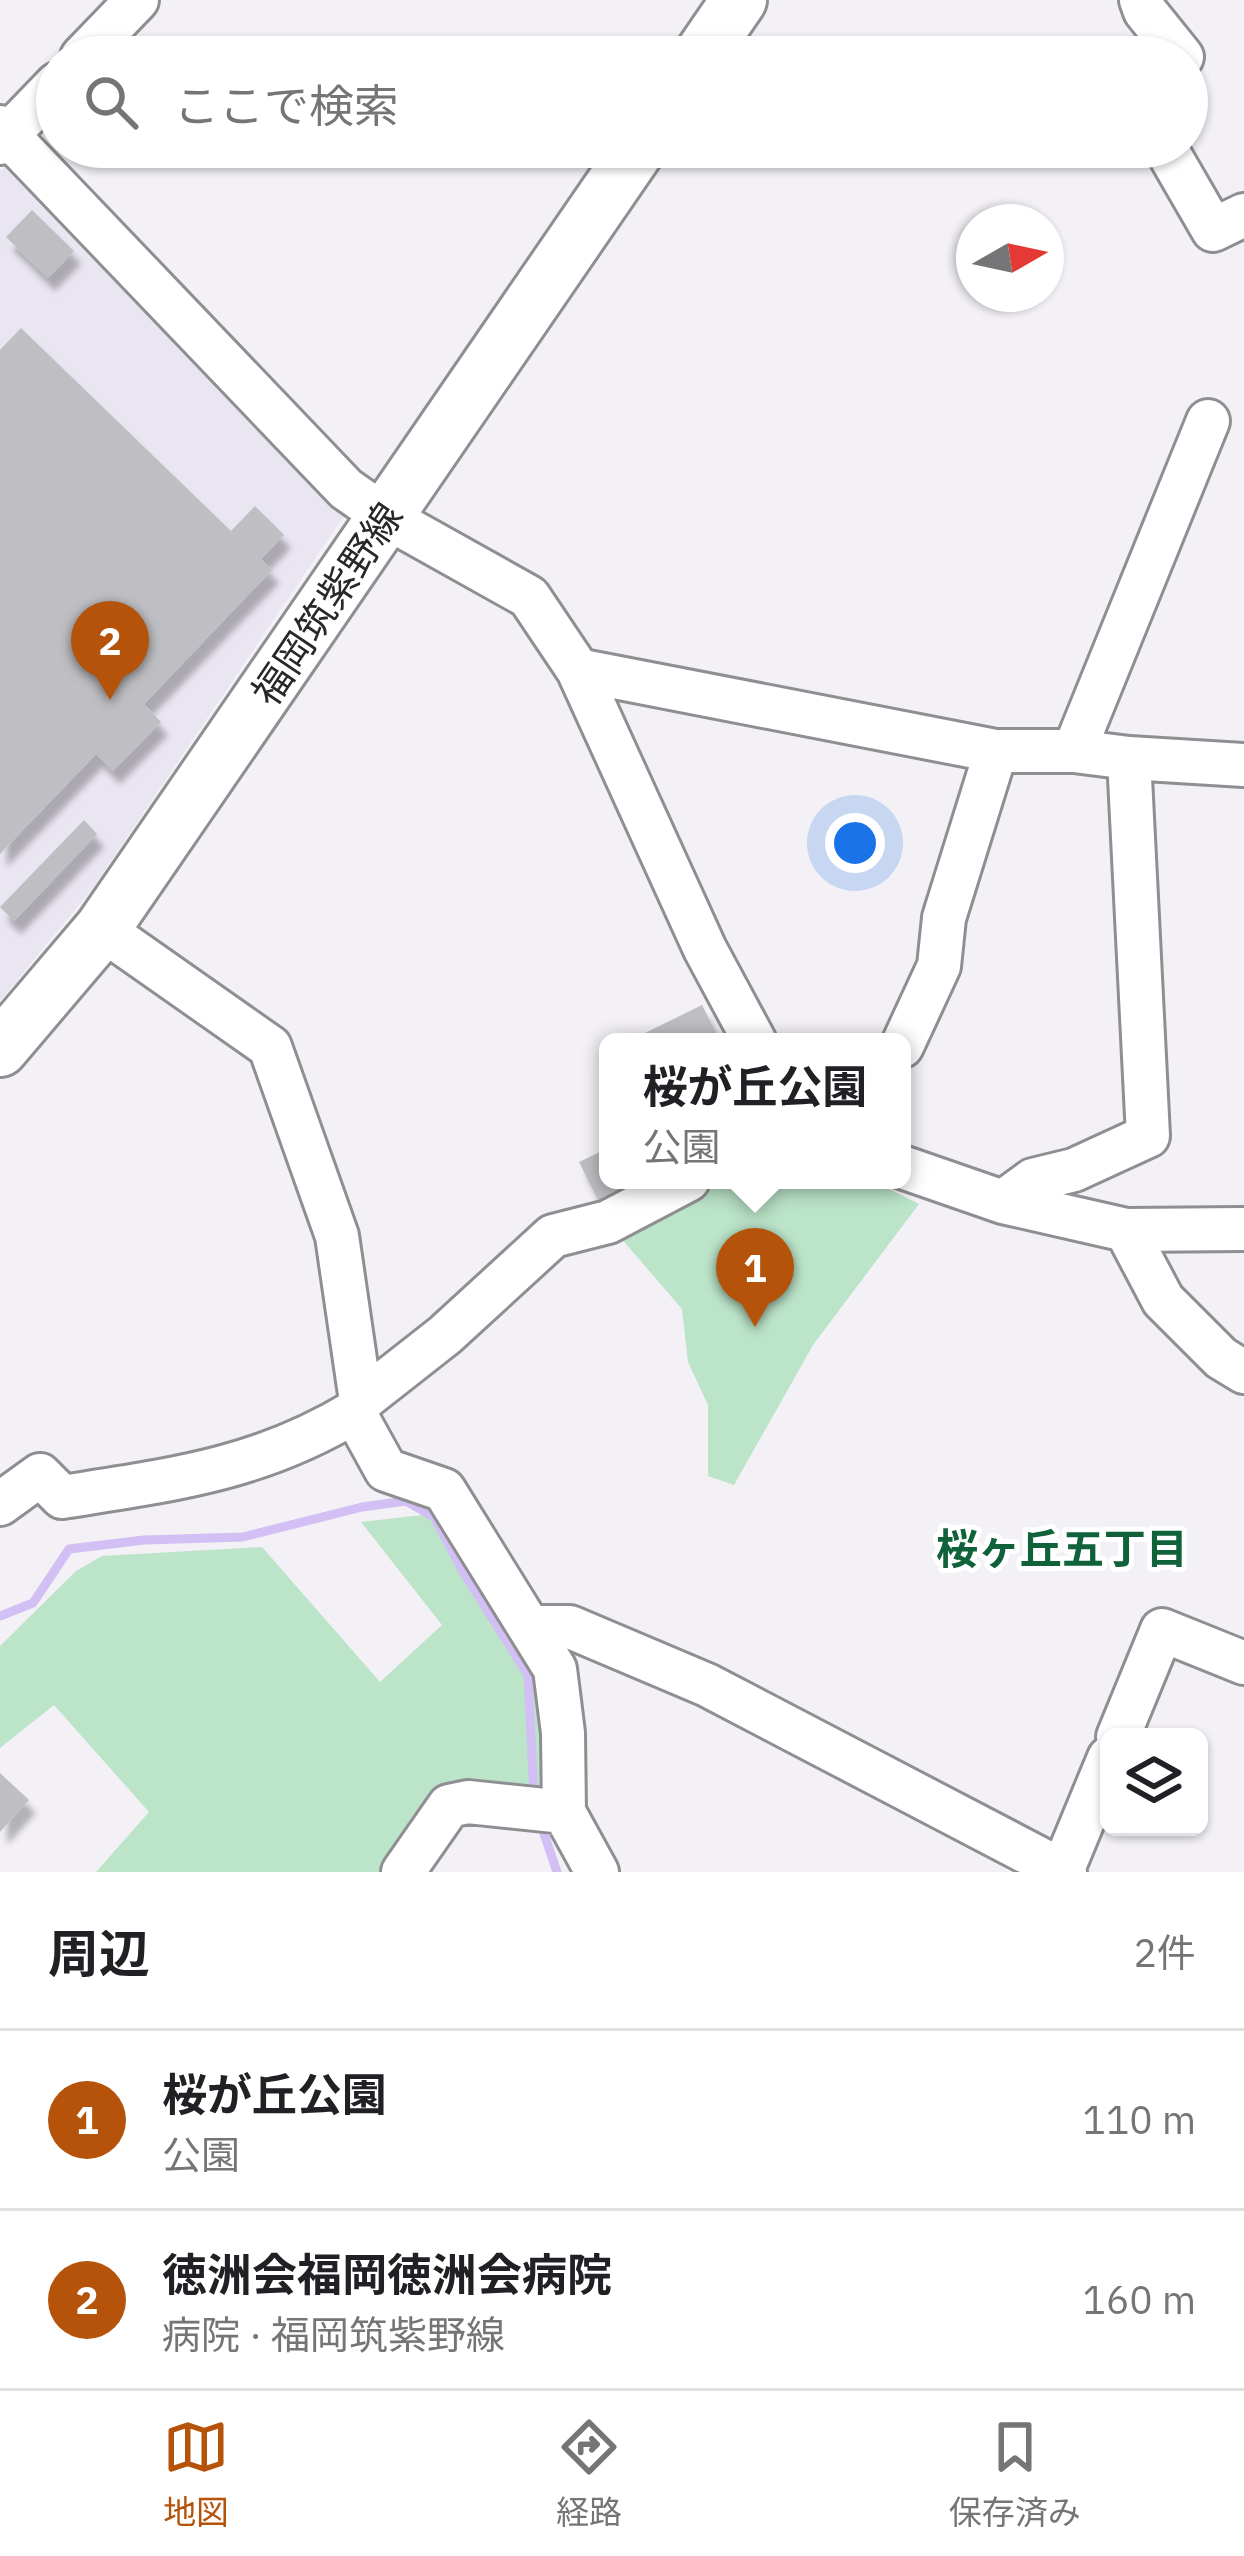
<!DOCTYPE html>
<html lang="ja">
<head>
<meta charset="utf-8">
<style>
  :root { --surface:#fff; --page:#f2f2f2; --text:#202124; --muted:#757577; --line:#e0e0e0; --accent:#b45309 }
  body { margin:0; font-family:"IBM Plex Sans","Noto Sans JP",sans-serif; background:var(--page); color:var(--text) }
  .controls { position:absolute; right:36px; bottom:36px; display:grid; overflow:hidden; border-radius:18px; box-shadow:0 3px 9px #0004 }
  .controls button { width:108px; height:108px; display:grid; place-items:center; padding:0; border:0; border-bottom:3px solid var(--line); background:var(--surface); color:var(--text); font:60px sans-serif }
  .compass { position:absolute; left:956px; top:204px; width:108px; height:108px; border-radius:50%; background:var(--surface); box-shadow:0 3px 9px #0004; rotate:81deg }
  .you { position:absolute; left:855px; top:843px; width:42px; height:42px; margin:-30px; border:9px solid #fff; border-radius:50%; background:#1a73e8; box-shadow:0 0 0 18px #1a73e833 }
  .badge { display:grid; place-items:center; width:78px; height:78px; border-radius:50%; background:var(--accent); color:#fff; font-size:39px; font-weight:700 }
  .pin { position:absolute; translate:-50% -99px; filter:drop-shadow(0 3px 6px #0008) }
  .pin::after { content:''; position:absolute; top:63px; width:42px; height:36px; background:inherit; clip-path:polygon(0 0,100% 0,50% 100%) }
  .popup { position:absolute; left:599px; top:1033px; width:312px; height:156px; box-sizing:border-box; display:grid; place-content:center; border-radius:18px; background:var(--surface); filter:drop-shadow(0 3px 9px #0005); font-size:39px; white-space:nowrap; color:var(--muted) }
  .popup b { font-size:45px; color:var(--text) }
  .popup::after { content:''; position:absolute; left:50%; top:100%; margin-left:-24px; border:24px solid transparent; border-top-color:var(--surface) }
  .list { margin:0; padding:0; list-style:none }
  h2 { display:flex; justify-content:space-between; align-items:center; height:156px; margin:0; padding:0 48px; font-size:51px }
  h2 small { font-size:39px; font-weight:400; color:var(--muted) }
  .list li { display:grid; grid-template-columns:78px 1fr auto; gap:36px; align-items:center; box-sizing:border-box; height:180px; padding:0 48px; border-top:3px solid var(--line) }
  .list b { display:block; font-size:45px; white-space:nowrap }
  .list p { margin:0; font-size:39px; white-space:nowrap; color:var(--muted) }
  .list em { font-size:39px; font-style:normal; color:var(--muted) }
  .icon { flex:none; width:66px; height:66px; fill:none; stroke:currentColor; stroke-width:2; stroke-linecap:round; stroke-linejoin:round }
  .map { position:relative; flex:none; width:1244px; height:1872px; overflow:hidden }
  .search { position:absolute; background:var(--surface); box-shadow:0 3px 9px #0004; left:36px; right:36px; top:36px; height:132px; display:flex; align-items:center; gap:30px; box-sizing:border-box; padding:0 42px; border-radius:66px; color:var(--muted); font-size:45px }
  .sheet { height:516px; background:var(--surface) }
  nav { display:flex; justify-content:space-around; align-items:center; box-sizing:border-box; height:168px; border-top:3px solid var(--line); background:var(--surface); font-size:33px; color:var(--muted) }
  nav a { display:grid; justify-items:center; gap:6px }
  nav .on { color:var(--accent) }
  .map>svg:first-child { display:block }
  .built { fill:#e9e5f1 }
  .green { fill:#bbe4c9 }
  .lines { fill:none; stroke-linecap:round; stroke-linejoin:round }
  .stream { stroke:#d2bff3; stroke-width:9 }
  .building { fill:#bfbec2; filter:url(#shadow) }
  .minor-casing { stroke:#8f8e92; stroke-width:48 }
  .major-casing { stroke:#8f8e92; stroke-width:60 }
  .minor { stroke:#fff; stroke-width:42 }
  .major { stroke:#fff; stroke-width:54 }
  .labels { text-anchor:middle; stroke-width:10; stroke-linejoin:round; paint-order:stroke }
  .street-label { font-size:39px; fill:#282729; stroke:#fff }
  .neighbourhood-label { font-size:42px; font-weight:bold; fill:#0f623a; stroke:#fff }
</style>
</head>
<body>
<div class="map">
<svg width="1244" height="1872" viewBox="0 0 1244 1872">
  <defs>
    <filter id="shadow"><feDropShadow dx="7" dy="13" stdDeviation="3" flood-color="#0004"/></filter>
  </defs>
  <rect width="100%" height="100%" fill="#f3f1f6"/>
  <path class="built" d="M14 158 347 511 92 889 0 1001V172Z"/>
  <path class="green" d="M728 1180H871L919 1204 813 1345 734 1485 708 1476V1405L688 1362 682 1309 620 1237Z
    M441 1513 541 1664 551 1788 448 1798 391 1872H96L149 1812 54 1705 0 1748V1646L76 1571 102 1556 262 1547 380 1682 442 1625 361 1522Z"/>
  <g class="lines">
    <path class="stream" d="M0 1616 33 1603 69 1549 144 1540 243 1537 362 1507 406 1501 434 1517 464 1573 528 1675 534 1797
      M539 1819 557 1872"/>
  </g>
  <path class="building" d="M32 210 74 251 48 278 6 237Z
    M21 328 231 531 255 506 284 535 261 559 272 570 144 704 161 722 113 771 96 754 0 854V350Z
    M84 820 97 834 14 921 0 907Z
    M702 1005 721 1042H649L645 1033Z
    M608 1148V1180H669L604 1212 579 1162Z
    M0 1773 29 1800 0 1832Z"/>
  <g class="lines">
    <defs>
      <path id="minor" d="M1141 0 1145 11 1182 57
        M82 57 137 0
        M0 127 346 489 386 517 529 597 578 670 705 949 755 1042
        M0 143 57 84
        M1165 147 1213 230 1244 215
        M578 670 996 751H1074L1129 758 1244 765
        M1074 751 1208 421
        M102 929 270 1047 337 1236 361 1401 354 1412 386 1470 444 1490 555 1669 563 1733 564 1812 597 1872
        M902 1046 939 966 944 918 996 751
        M902 1167 1003 1202 1126 1230 1244 1229
        M1003 1202 1033 1180 1074 1170 1148 1136 1129 758
        M1126 1230 1163 1300 1221 1358 1244 1372
        M361 1401 445 1335 553 1236 608 1222 688 1180
        M0 1504 40 1475 62 1497C170 1480 258 1470 354 1412
        M532 1627H570L707 1685 1065 1872
        M1118 1737 1162 1630 1244 1663
        M1063 1869 1109 1758
        M403 1872 449 1806 468 1802 564 1812"/>
      <path id="major" d="M700 57 739 0
        M0 1049 102 929 639 147"/>
    </defs>
    <use href="#minor" class="minor-casing"/>
    <use href="#major" class="major-casing"/>
    <use href="#minor" class="minor"/>
    <use href="#major" class="major"/>
  </g>
  <g class="labels">
    <g class="street-label">
      <text transform="translate(327 604) rotate(-56)" y="14">福岡筑紫野線</text>
    </g>
    <g class="neighbourhood-label">
      <text x="1062" y="1564">桜ヶ丘五丁目</text>
    </g>
  </g>
</svg>
<div class="controls">
<button><svg class="icon" aria-label="layers" viewBox="0 0 24 24"><path d="M12 4l9 5-9 5-9-5zM3 14l9 5 9-5"/></svg></button>
</div>
<svg class="compass" viewBox="-18 -18 36 36"><path d="M0-13l5 13h-10z" fill="#e53935"/><path d="M0 13l5-13h-10z" fill="#757577"/></svg>
<div class="you"></div>
<div class="pin badge" style="left:755px;top:1327px">1</div>
<div class="popup"><b>桜が丘公園</b>公園</div>
<div class="pin badge" style="left:110px;top:700px">2</div>
<div class="search"><svg class="icon" aria-label="search" viewBox="0 0 24 24"><circle cx="10" cy="10" r="6"/><path d="M15 15l6 6"/></svg>ここで検索</div>
</div>
<section class="sheet">
<h2>周辺<small>2件</small></h2>
<ul class="list">
<li><span class="badge">1</span><div><b>桜が丘公園</b><p>公園</p></div><em>110 m</em></li>
<li><span class="badge">2</span><div><b>徳洲会福岡徳洲会病院</b><p>病院 · 福岡筑紫野線</p></div><em>160 m</em></li>
</ul>
</section>
<nav>
<a class="on"><svg class="icon" aria-label="map" viewBox="0 0 24 24"><path d="M3 6l6-2 6 2 6-2v14l-6 2-6-2-6 2zM9 4v14M15 6v14"/></svg>地図</a>
<a><svg class="icon" aria-label="directions" viewBox="0 0 24 24"><path d="M12 3l9 9-9 9-9-9zM9 14v-3h6M13 9l2 2-2 2"/></svg>経路</a>
<a><svg class="icon" aria-label="saved" viewBox="0 0 24 24"><path d="M7 4h10v16l-5-4-5 4z"/></svg>保存済み</a>
</nav>
</body>
</html>
